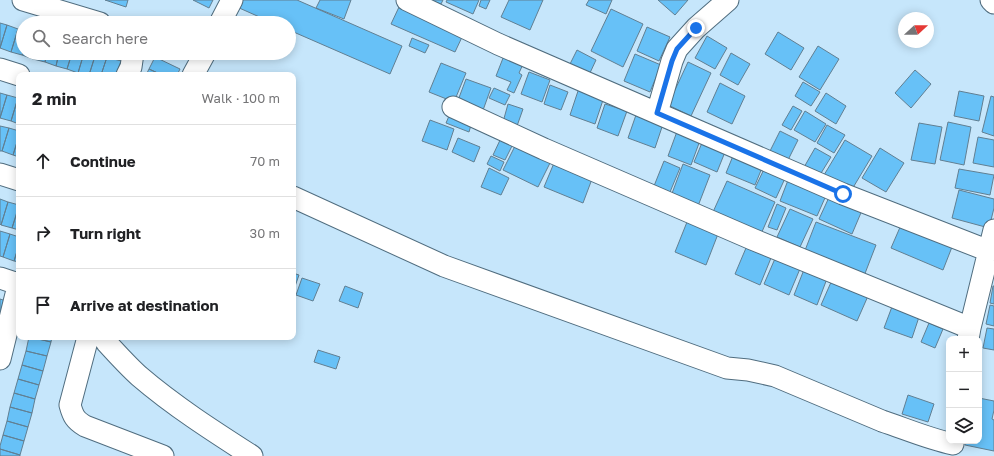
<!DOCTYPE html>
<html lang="en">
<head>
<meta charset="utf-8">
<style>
  :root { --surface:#fff; --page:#f2f2f2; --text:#202124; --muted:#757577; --line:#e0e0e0 }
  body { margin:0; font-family:"Golos Text",sans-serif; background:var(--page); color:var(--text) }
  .controls { position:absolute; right:12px; bottom:12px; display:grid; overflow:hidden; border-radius:8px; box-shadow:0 2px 10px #0003 }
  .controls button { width:36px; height:36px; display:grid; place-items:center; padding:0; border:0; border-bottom:1px solid var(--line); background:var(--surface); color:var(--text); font:20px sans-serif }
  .compass { position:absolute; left:898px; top:12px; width:36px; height:36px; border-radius:50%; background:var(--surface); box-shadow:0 2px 10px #0003; rotate:69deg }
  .stop { position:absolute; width:12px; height:12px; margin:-9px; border:3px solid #1a73e8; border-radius:50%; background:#fff }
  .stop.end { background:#1a73e8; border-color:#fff; box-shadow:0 1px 4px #0008 }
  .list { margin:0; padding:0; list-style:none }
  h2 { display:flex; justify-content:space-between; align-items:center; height:52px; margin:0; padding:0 16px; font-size:17px }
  h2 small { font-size:13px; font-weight:400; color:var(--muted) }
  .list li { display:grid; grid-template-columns:26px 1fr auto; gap:12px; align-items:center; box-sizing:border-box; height:72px; padding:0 16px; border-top:1px solid var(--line) }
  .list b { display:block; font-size:15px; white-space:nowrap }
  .list em { font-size:13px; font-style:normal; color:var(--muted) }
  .icon { flex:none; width:22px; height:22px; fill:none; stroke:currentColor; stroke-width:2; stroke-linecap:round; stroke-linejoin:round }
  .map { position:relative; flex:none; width:994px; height:456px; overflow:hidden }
  .search { position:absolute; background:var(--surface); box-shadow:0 2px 10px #0003; left:16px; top:16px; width:280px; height:44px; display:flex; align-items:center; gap:10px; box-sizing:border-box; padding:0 14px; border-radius:22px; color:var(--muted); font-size:15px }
  .panel { position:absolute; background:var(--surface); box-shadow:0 2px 10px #0003; left:16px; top:72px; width:280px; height:268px; border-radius:8px }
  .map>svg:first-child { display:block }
  .building { fill:#67c1f7; stroke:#617f92 }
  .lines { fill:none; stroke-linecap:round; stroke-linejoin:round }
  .minor-casing { stroke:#506d7f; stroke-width:23 }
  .minor { stroke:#fff; stroke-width:21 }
  .route { stroke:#1a73e8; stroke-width:5 }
</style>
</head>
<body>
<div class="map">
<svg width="994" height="456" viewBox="0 0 994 456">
  <rect width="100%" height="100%" fill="#c6e6fb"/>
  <path class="building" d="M105 0H128L126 7Z
    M193 0H213L209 8Z
    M240 0H297L402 46 390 74 289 30V23H273L237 7Z
    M320 0H351L344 19 316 8Z
    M430 0H443L441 4Z
    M447 0H479L473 14 446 2Z
    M481 0H490L486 9 479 6Z
    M509 0H543L530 30 501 17Z
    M589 0H612L606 14 586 5Z
    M658 0H688L675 15Z
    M399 7 463 35 455 52 391 24Z
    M611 9 643 24 623 67 591 51Z
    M0 23 7 25 0 48Z
    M7 25 18 29 11 52 0 48Z
    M647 27 670 37 659 61 637 51Z
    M18 29 23 30V52L22 55 11 52Z
    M778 32 804 48 791 70 765 54Z
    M707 36 727 48 715 69 695 58Z
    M412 38 429 45 425 53 409 46Z
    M818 46 839 59 820 90 799 77Z
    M577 50 596 60 589 75 569 66Z
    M23 52 35 53 33 59 22 55Z
    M35 53H47L45 62 33 59Z
    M47 53H59L56 66 45 62Z
    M59 53H72L67 69 56 66Z
    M72 53H84L78 73 67 69Z
    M84 53H96L89 75H84L78 73Z
    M96 53 107 57 101 75H89Z
    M505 53 524 62 519 73 522 75 514 93 507 90 511 82 496 76Z
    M731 53 750 64 738 85 720 75Z
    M635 54 661 65 650 92 624 81Z
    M107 57 121 61 116 75H101Z
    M155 57 180 69 177 75H162L149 69Z
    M688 62 711 73 691 116 668 105Z
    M441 63 466 73 454 102 429 92Z
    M149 69 162 75H146Z
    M915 70 931 84 911 108 895 93Z
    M529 72 550 80 542 102 521 94Z
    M466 79 491 88 482 113 457 103Z
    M803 82 820 92 811 106 795 96Z
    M720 83 745 96 732 124 707 112Z
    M550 85 568 92 561 110 544 104Z
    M494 88 510 95 505 105 489 98Z
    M579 88 604 97 595 124 570 115Z
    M959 91 984 96 979 121 954 116Z
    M0 93 7 95 0 118Z
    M826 93 846 106 836 124 815 111Z
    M7 95 18 98 11 121 0 118Z
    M991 96 994 97V136L982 132Z
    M18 98 19 99V124L11 121Z
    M508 104 523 109 517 126 503 122Z
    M605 104 627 111 618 136 597 128Z
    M793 106 802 111 791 130 782 125Z
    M805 111 826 124 815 142 794 130Z
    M637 112 664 121 655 148 628 138Z
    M449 116 471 125 469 132 446 123Z
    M430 120 454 129 447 150 422 141Z
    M948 122 971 127 964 165 940 160Z
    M919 123 942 127 935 164 911 160Z
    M827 125 845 135 834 153 817 143Z
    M0 126 9 128 2 151H0Z
    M679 126 702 135 691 165 668 156Z
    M9 128 19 131V136L13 155 2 151Z
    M780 131 798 140 788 160 770 151Z
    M19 136V157L13 155Z
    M978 137 994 140V167L973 163Z
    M458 138 480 147 474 162 452 152Z
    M501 138 513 144 505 160 493 155Z
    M704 138 727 147 717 172 694 162Z
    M845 140 872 156 851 191 824 175Z
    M517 142 552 159 538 187 503 170Z
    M815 148 831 157 818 178 803 169Z
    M880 148 904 163 886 192 862 178Z
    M735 151 764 163 755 185 726 173Z
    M491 156 504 162 500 171 487 164Z
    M664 161 680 168 670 192 654 186Z
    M554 163 592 179 583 203 544 187Z
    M683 164 710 175 698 206 671 196Z
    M766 165 787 174 776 198 755 188Z
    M489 168 509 178 501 195 481 187Z
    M959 169 994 175 990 195 955 188Z
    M790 175 828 191 817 216 780 201Z
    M727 181 775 202 761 234 713 212Z
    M959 190 994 199V208L989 228 952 218Z
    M831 193 863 208 852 234 819 219Z
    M0 199 8 202 1 225 0 224Z
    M8 202 19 205 12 228 1 225Z
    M777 204 786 208 777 230 768 227Z
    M19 207V230L12 228Z
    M790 209 813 219 800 247 777 237Z
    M687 222 718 234 706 265 675 252Z
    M816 222 876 245 864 276 804 253Z
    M901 225 952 247 943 270 891 248Z
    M0 231 10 234 3 257 0 256Z
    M10 234 19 237V245L14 261 3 257Z
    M19 245V262L14 261Z
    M746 248 771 258 760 285 735 274Z
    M777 254 802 264 789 295 764 284Z
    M805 267 828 276 817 305 794 295Z
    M293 273 299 275 293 292Z
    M302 278 320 284 313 301 296 295Z
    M832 280 868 296 857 321 821 305Z
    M345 286 363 293 358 308 339 301Z
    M993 286H994V304L990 303Z
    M0 299 9 302 0 325Z
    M893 304 920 314 912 338 884 328Z
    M990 305 994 306V326L986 324Z
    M929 323 943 329 935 348 921 342Z
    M987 328 994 329V350L983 348Z
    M29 337 51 342 47 356 26 351Z
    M31 337H52L51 342Z
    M318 350 340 357 336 369 314 362Z
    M26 351 47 356 43 371 22 365Z
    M22 365 43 371 39 385 18 379Z
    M18 379 39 385 35 399 14 393Z
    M14 393 35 399 32 413 10 407Z
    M908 395 934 404 928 422 902 414Z
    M979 398 994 401V410L992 419 994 420V451L965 445 966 441H979Z
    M10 407 32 413 28 427 7 421Z
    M7 421 28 427 24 441 3 435Z
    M3 435 24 441 20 455 0 449V446Z
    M0 449 20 455V456H0Z"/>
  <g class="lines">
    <defs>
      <path id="minor" d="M23 0 100 23
        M407 0 498 44 843 194 989 251
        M991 0 994 3
        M220 23 232 0
        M0 69 19 75
        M127 75 131 67 133 53
        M193 75 205 53
        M453 107 544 149 752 239 970 328
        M657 113 672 61 677 49 696 28 728 0
        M0 174 19 180
        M293 197 444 266 727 368 748 370 775 376 882 421C906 429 929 439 953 444
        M0 278 18 284
        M88 337 70 405C73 416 75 420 85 426L163 456
        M103 337 107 343C117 354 128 366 139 376 174 406 213 431 252 456
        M968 339 970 328 994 230
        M0 359 19 282"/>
    </defs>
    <use href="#minor" class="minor-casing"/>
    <use href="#minor" class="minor"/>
  </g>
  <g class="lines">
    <path class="route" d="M696 28 677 49 672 61 657 113 843 194"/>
  </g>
</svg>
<div class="controls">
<button>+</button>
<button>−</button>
<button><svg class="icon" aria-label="layers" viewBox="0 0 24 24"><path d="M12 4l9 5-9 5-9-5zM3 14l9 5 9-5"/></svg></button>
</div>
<svg class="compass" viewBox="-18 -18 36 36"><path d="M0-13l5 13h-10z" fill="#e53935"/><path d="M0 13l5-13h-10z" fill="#757577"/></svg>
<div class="stop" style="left:843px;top:194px"></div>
<div class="stop end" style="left:696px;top:28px"></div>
<div class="search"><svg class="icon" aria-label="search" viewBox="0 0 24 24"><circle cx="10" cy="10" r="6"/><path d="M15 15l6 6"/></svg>Search here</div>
<section class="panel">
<h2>2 min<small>Walk · 100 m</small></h2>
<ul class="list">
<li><svg class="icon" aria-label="ahead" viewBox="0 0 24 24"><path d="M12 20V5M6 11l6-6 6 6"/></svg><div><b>Continue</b></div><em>70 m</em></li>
<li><svg class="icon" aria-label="right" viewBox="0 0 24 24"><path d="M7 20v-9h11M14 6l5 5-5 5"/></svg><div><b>Turn right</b></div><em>30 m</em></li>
<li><svg class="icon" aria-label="arrive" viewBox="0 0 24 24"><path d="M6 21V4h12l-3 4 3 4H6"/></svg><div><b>Arrive at destination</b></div></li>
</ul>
</section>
</div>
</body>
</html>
